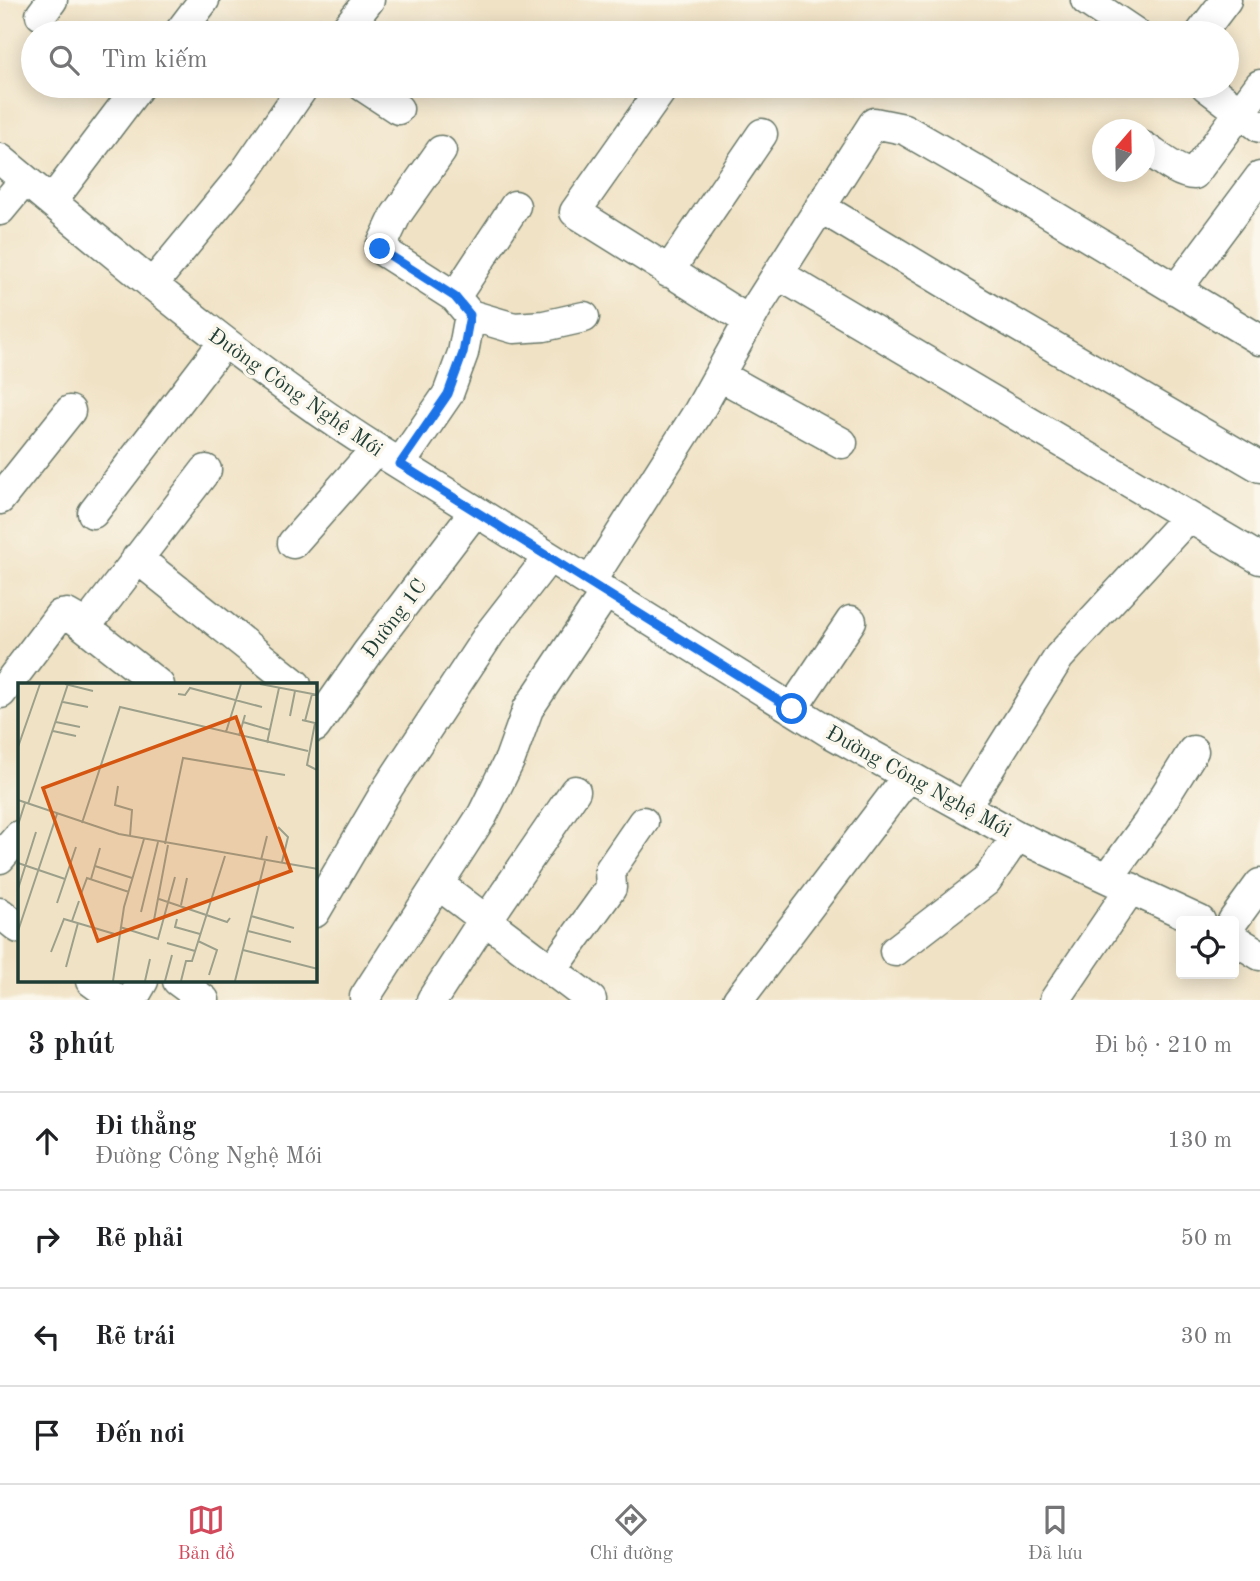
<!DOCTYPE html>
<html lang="vi">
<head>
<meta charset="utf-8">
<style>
  :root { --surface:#fff; --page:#f6f6f6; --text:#202124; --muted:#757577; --line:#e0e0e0; --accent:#d1495b }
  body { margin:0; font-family:"Old Standard TT",serif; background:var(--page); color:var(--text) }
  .controls { position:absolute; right:21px; bottom:21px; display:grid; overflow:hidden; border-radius:7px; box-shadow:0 4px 18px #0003 }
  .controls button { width:63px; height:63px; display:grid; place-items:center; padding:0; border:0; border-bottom:2px solid var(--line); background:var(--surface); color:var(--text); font:35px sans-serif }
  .compass { position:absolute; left:1092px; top:119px; width:63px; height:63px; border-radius:50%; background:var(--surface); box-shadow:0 4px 18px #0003; rotate:20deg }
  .stop { position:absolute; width:21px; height:21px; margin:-16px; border:5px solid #1a73e8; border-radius:50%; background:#fff }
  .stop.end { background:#1a73e8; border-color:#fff; box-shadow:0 2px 7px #0008 }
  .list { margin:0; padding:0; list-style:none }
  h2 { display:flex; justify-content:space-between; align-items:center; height:91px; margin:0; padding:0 28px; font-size:30px }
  h2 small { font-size:23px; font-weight:400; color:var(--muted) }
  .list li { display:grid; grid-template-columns:46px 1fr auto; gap:21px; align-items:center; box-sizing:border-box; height:98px; padding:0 28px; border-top:2px solid var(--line) }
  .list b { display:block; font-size:26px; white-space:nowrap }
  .list p { margin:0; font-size:23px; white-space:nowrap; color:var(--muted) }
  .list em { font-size:23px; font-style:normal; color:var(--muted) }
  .icon { flex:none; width:38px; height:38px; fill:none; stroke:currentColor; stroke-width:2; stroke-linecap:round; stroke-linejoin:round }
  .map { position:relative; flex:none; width:1260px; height:1000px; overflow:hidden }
  .search { position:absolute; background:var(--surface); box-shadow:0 4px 18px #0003; left:21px; right:21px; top:21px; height:77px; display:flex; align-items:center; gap:18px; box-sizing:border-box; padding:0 24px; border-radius:38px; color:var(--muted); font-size:26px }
  .sheet { height:483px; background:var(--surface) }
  nav { display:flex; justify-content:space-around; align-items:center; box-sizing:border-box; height:98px; border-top:2px solid var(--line); background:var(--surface); font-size:19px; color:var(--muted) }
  nav a { display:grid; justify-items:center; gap:4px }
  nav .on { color:var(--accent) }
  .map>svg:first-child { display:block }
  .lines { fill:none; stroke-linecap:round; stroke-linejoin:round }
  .minor-casing { stroke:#687767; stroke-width:33 }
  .minor { stroke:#fff; stroke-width:30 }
  .route { stroke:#1a73e8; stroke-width:9 }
  .labels { text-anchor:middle; stroke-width:7; stroke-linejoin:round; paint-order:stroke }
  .street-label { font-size:21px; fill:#1f3d34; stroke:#fbf7ec }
  .inset-road { fill:none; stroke:#9ca08b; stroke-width:2 }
  .view { fill:#d45610; fill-opacity:0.15; stroke:#d45610; stroke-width:3.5 }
  .inset-edge { fill:none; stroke:#1f3d34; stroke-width:3.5 }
</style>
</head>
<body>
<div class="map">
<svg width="1260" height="1000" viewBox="0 0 1260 1000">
  <rect width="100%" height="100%" fill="#fbf7ec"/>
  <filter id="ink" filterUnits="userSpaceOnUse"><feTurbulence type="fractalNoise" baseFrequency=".0143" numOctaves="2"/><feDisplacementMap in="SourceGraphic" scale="14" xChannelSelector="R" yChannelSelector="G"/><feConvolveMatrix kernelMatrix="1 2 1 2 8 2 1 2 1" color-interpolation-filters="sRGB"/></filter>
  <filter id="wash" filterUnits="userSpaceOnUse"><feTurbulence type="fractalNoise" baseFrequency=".00686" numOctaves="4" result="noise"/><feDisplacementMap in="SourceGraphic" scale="28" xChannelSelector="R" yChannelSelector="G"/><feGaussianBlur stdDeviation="1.57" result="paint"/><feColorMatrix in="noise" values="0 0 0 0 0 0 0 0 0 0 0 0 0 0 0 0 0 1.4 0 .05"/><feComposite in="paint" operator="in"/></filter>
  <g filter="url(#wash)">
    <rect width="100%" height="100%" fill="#f0e2c5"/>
  </g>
  <g filter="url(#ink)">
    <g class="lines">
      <defs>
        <path id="minor" d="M1086 0 1135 33
          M41 15 52 0
          M179 33 204 0
          M343 33 369 0
          M1201 33 1226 0
          M363 86 398 109
          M664 86 575 212 749 321
          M1206 86 1260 127
          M1144 147C1158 156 1178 174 1194 174L1260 85
          M0 159C122 260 243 364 376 449L831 733 1017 836 1200 921
          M52 201 139 86
          M820 207 989 309 1260 467
          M0 210 25 180
          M668 272 762 134
          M778 274 1260 559
          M152 285 245 172 304 86
          M1176 290 1260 177
          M455 297 515 206
          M470 315 514 328 544 326 584 317
          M719 375 842 443
          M400 464 448 394 463 353 470 315 455 297 380 249 396 215 441 151
          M0 499 70 411
          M93 513 224 342
          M293 543 376 449
          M137 558 296 685
          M590 582 699 411 758 305 874 123 904 129 1029 201 1260 340
          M86 626 206 470
          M1 693 60 615 67 614 74 618 159 685
          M792 709 851 621
          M315 727 367 653 475 511
          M965 807 1059 657 1188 517
          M0 858 19 836
          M1108 878 1148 823 1193 751
          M438 884 591 1000
          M315 912 389 786 490 633 549 557
          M0 913 19 928
          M1233 921 1260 884
          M1234 939 1260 955
          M895 951 986 881 1017 836
          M552 970 611 888 610 870 643 822
          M91 981 117 1000
          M178 981 204 1000
          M365 997 483 814 510 759 528 709 606 592
          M132 1000 143 981
          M432 1000 478 929 487 920 575 791
          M738 1000 908 776
          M1055 1000 1131 888"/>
      </defs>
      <use href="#minor" class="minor-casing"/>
      <use href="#minor" class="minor"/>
    </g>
  </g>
  <g class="lines" filter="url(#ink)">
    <path class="route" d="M380 249 455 297 470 315 463 353 448 394 400 464 792 709"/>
  </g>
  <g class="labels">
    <g class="street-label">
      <text transform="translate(296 392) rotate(35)" y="7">Đường Công Nghệ Mới</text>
      <text transform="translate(394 618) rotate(-53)" y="7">Đường 1C</text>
      <text transform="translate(919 781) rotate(29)" y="7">Đường Công Nghệ Mới</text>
    </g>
  </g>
  <g transform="translate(18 683)">
    <rect width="299" height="299" fill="#f0e2c5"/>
    <path class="inset-road" d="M47 1 75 8M242 1 300 12M160 11 167 12 172 5 244 24M45 19 70 24M272 33 277 8M284 37 297 40 289 82 299 87M287 38 294 11M38 39 62 44M225 39 252 47M35 48 58 53M208 49 223 1M221 53 227 32M249 60 261 5M0 64 22 1M100 103 97 122 114 127 112 153M0 117 101 151 300 186M10 121 50 1M64 140 102 24 290 68M0 142 7 120M260 144 270 154 264 179M147 161 165 75 267 92M243 177 249 153M0 180 47 196M77 183 114 195M73 196 82 165M0 206 18 149M63 211 69 195 111 209M141 216 209 239 212 235M39 220 58 164M163 222 169 195M123 229 140 159M233 233 276 245M159 236 157 244 182 251M136 237 150 162M54 238 61 218M102 244 140 256 157 194M0 248 39 131M230 248 273 259M180 258 199 267 191 292M149 260 177 268M225 267 300 286M33 269 46 236 100 252M48 284 60 240M95 298 106 224 126 156M127 298 132 276M147 298 154 272M163 298 168 278H174L207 173M217 298 247 178"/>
    <path class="view" d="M218 34 273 188 80 258 25 105Z"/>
    <rect width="299" height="299" class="inset-edge"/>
  </g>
</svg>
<div class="controls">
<button><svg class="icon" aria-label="locate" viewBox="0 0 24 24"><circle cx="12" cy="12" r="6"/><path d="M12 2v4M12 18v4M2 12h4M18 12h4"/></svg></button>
</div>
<svg class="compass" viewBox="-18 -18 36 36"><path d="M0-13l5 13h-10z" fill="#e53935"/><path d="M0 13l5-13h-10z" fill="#757577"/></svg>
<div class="stop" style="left:792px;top:709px"></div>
<div class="stop end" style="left:380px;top:249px"></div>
<div class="search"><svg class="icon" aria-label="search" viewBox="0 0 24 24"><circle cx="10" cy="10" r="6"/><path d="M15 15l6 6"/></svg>Tìm kiếm</div>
</div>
<section class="sheet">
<h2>3 phút<small>Đi bộ · 210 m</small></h2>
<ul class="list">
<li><svg class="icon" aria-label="ahead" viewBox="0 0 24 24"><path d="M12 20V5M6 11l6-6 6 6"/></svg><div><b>Đi thẳng</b><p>Đường Công Nghệ Mới</p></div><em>130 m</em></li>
<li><svg class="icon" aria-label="right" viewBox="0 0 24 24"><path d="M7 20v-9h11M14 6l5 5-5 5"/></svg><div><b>Rẽ phải</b></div><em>50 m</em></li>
<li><svg class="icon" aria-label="left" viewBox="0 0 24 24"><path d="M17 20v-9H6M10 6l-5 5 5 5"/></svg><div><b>Rẽ trái</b></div><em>30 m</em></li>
<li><svg class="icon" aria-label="arrive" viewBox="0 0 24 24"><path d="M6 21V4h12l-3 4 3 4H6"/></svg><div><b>Đến nơi</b></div></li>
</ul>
</section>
<nav>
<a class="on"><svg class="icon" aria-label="map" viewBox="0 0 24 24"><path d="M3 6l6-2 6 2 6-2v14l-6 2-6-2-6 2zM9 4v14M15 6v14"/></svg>Bản đồ</a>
<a><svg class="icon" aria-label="directions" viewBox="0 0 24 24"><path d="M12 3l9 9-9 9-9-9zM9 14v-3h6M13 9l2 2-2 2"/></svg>Chỉ đường</a>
<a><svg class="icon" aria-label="saved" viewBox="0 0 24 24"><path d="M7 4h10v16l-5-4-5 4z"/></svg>Đã lưu</a>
</nav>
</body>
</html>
